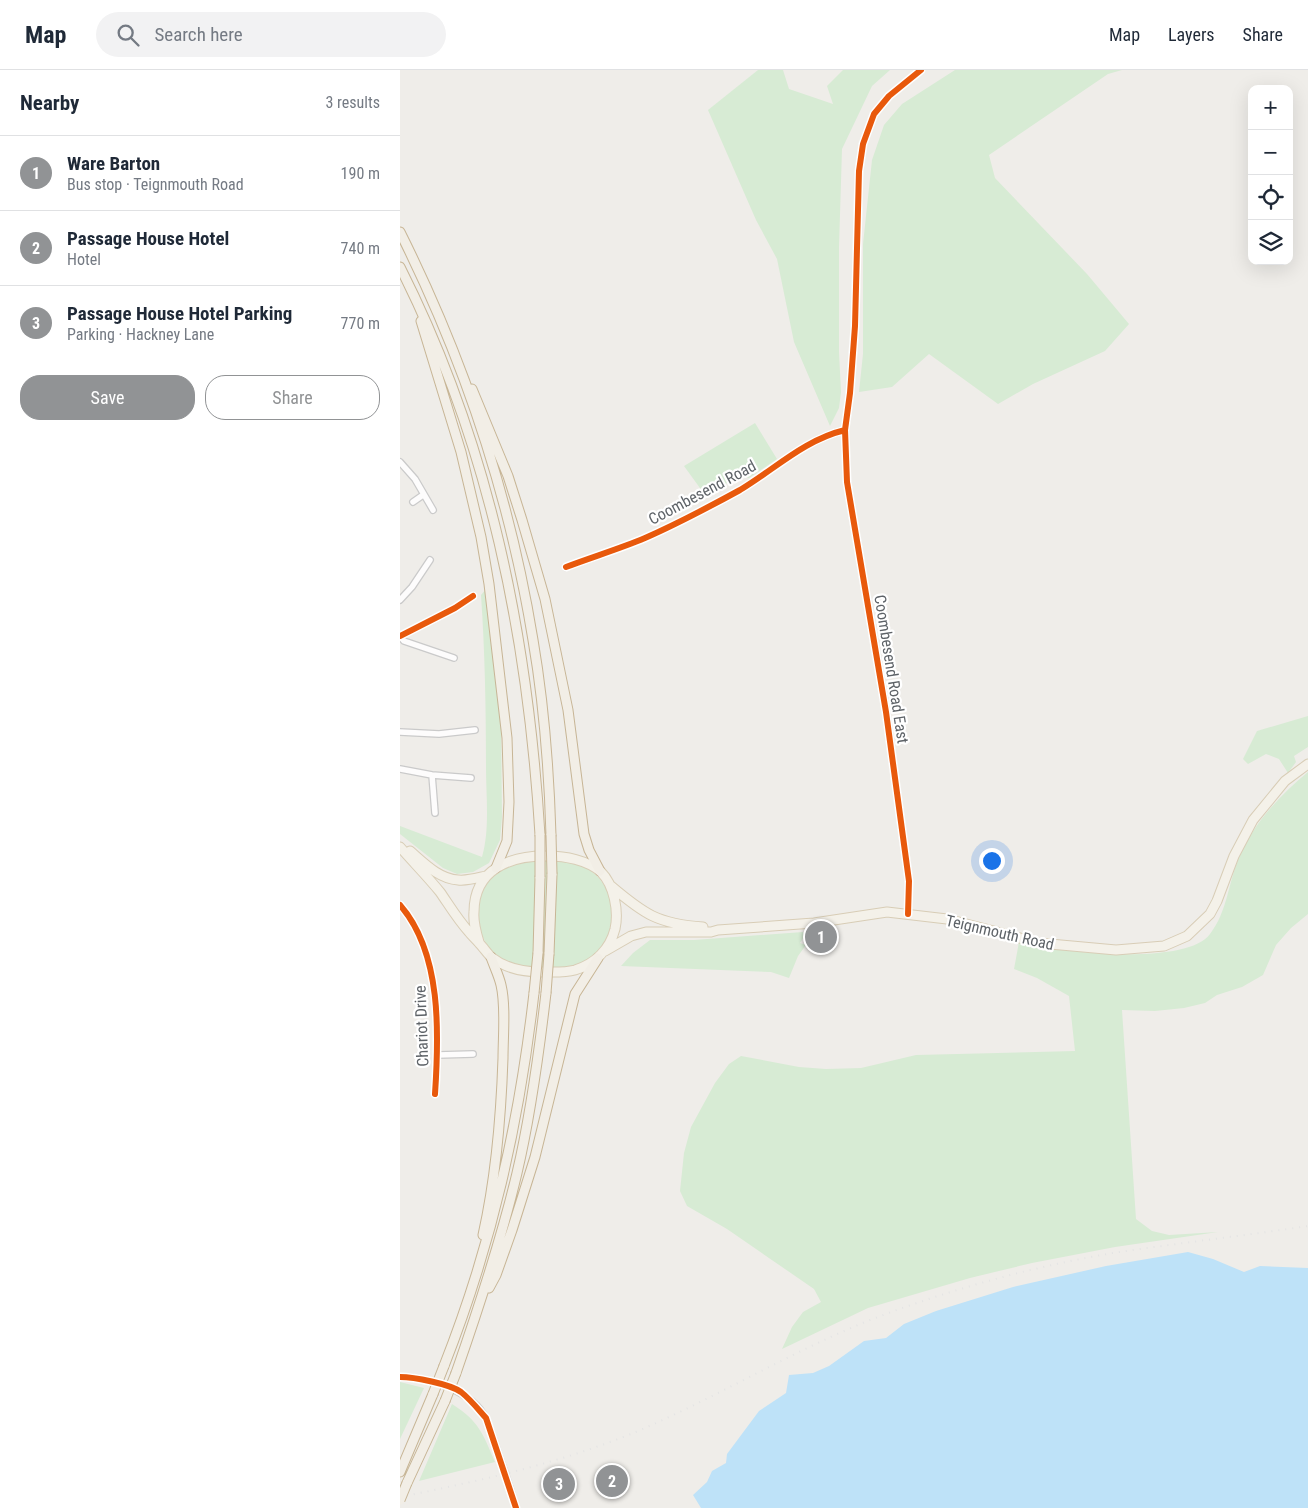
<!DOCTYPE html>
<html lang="en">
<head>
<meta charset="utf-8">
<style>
  :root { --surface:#fff; --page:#f2f2f3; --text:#1f2937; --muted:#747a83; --line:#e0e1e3; --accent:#919395 }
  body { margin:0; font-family:"Roboto Condensed",sans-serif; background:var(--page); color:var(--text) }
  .controls { position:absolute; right:15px; top:15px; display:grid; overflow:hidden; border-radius:10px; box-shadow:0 5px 20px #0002 }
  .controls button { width:45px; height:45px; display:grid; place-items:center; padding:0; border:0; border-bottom:1px solid var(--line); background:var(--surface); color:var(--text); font:25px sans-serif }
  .you { position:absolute; left:591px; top:790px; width:18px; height:18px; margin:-12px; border:4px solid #fff; border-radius:50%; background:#1a73e8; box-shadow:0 0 0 8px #1a73e833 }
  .badge { display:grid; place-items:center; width:32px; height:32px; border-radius:50%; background:var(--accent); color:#fff; font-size:16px; font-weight:700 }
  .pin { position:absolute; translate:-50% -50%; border:2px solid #fff; box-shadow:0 1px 5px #0006 }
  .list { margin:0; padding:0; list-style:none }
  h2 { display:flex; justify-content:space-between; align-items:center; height:65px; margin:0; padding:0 20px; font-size:21px }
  h2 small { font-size:16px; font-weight:400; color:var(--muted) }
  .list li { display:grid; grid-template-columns:32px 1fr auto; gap:15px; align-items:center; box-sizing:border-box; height:75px; padding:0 20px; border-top:1px solid var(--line) }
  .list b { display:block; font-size:19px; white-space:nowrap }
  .list p { margin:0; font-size:16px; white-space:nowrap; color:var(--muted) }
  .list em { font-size:16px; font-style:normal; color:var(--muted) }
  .actions { display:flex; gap:10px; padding:15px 20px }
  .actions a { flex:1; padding:11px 0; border:1px solid var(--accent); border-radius:20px; text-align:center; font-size:18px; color:var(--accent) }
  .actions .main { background:var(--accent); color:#fff }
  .icon { flex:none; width:28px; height:28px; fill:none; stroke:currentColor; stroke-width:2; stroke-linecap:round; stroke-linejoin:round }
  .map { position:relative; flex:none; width:908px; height:1438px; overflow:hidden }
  header { display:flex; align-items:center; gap:30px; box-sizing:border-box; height:70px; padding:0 25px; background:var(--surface); border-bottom:1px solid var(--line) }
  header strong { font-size:24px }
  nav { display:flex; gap:28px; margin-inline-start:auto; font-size:18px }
  .search { width:350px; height:45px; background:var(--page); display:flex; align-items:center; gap:12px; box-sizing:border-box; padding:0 18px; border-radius:28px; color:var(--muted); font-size:19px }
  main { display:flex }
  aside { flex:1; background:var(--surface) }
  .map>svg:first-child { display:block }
  .green { fill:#d7ebd4 }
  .water { fill:#bee2f8 }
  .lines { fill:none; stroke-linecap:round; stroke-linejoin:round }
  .minor-casing { stroke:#cacaca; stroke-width:8 }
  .primary-casing { stroke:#d8cdb6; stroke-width:11 }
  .trunk-casing { stroke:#c7b595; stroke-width:11 }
  .minor { stroke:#fdfcfc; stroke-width:5.5 }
  .primary { stroke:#f4f1e9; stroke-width:9 }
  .trunk { stroke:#f2eee6; stroke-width:9 }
  .rail { stroke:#e4e4e4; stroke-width:2; stroke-dasharray:1 6; stroke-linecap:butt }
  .minor-bridge-casing { stroke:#cacaca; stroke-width:8; stroke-linecap:butt }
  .trunk-bridge-casing { stroke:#c7b595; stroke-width:11; stroke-linecap:butt }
  .minor-bridge { stroke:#fdfcfc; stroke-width:5.5 }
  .trunk-bridge { stroke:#f2eee6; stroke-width:9 }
  .cycleway-casing { stroke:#fff; stroke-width:9 }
  .cycleway { stroke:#e8590c; stroke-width:6 }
  .labels { text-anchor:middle; stroke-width:4.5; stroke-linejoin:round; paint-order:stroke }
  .street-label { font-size:16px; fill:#5e6368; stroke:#fff }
</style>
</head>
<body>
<header>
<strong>Map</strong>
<div class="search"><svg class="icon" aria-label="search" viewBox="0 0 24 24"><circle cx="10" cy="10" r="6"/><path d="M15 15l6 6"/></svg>Search here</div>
<nav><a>Map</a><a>Layers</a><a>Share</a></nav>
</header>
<main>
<aside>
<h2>Nearby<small>3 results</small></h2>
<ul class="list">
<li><span class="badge">1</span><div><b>Ware Barton</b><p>Bus stop · Teignmouth Road</p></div><em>190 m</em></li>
<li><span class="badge">2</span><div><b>Passage House Hotel</b><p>Hotel</p></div><em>740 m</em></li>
<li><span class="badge">3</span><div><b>Passage House Hotel Parking</b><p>Parking · Hackney Lane</p></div><em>770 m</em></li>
</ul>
<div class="actions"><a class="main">Save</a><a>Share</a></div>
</aside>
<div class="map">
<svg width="908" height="1438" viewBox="0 0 908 1438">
  <rect width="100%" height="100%" fill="#efede9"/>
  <path class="green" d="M358 0H383L389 19 433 34 427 16 443 0H490L472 16 442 79 439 177V282L441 322 439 338 430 356 394 272 377 189 356 150 308 40Z
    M555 0H722L708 4 589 85 595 108 687 204 729 254 705 281 633 314 598 334 529 284 492 317 459 322 463 284V174L472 90 484 55 502 34Z
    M355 353 377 389 349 408 338 407 305 425 284 396Z
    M87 518 101 651 102 747 100 770 89 793 73 802 57 804 43 798 0 764V756L82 787C90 759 86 727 86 698 86 641 85 583 81 525Z
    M908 646V677L894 686 896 692 888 703 879 689 866 684 848 694 843 689 857 661Z
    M908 702V844L891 858 876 875 863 905 842 917 817 925 805 933 784 938 755 941 722 940 736 1149 752 1161 769 1165 818 1162 715 1177 632 1193 570 1208 468 1238 382 1279 392 1257 403 1242 421 1232 414 1219 327 1159 287 1136 280 1121 284 1083 291 1057 315 1013 329 994 341 986 399 997 426 999 461 998 516 985 675 981 669 926 637 908 614 899 619 872C655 882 786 897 810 864 827 842 828 815 838 790 852 755 879 726 908 702Z
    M133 789C150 790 167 789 182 796 222 813 221 873 184 892 171 899 157 898 143 898 125 898 108 896 94 883 70 860 74 817 101 799 110 794 123 792 133 789Z
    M403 862 405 865 400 873 406 875 398 886 389 908 371 902 221 896 233 883 250 870H294Z
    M0 1312 24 1318 0 1369Z
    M52 1334C79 1351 83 1364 95 1392L19 1411Z"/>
  <path class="water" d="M788 1182 813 1189 844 1202 860 1196 908 1198V1438H301L293 1425 307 1412 312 1401 326 1393 327 1384 359 1341 386 1323 389 1305 413 1303 429 1296 464 1271 486 1268 504 1254 536 1241 613 1217 706 1196Z"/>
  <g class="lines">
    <defs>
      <path id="minor" d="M0 392 15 409 33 440
        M13 432 23 425
        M166 497C192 487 219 479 245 468 277 454 309 437 340 420 375 399 404 370 445 360
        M0 530 12 517 30 490
        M0 566 55 538 73 526
        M0 566 4 571 54 588
        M0 662 39 664 75 660
        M0 699 32 705 71 708
        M32 705 35 743
        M0 835C42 883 39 964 35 1024
        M508 844 509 811 486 642 447 412 445 360 450 323 455 256 459 101 463 74 474 44 489 26 521 0
        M38 985 73 984
        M0 1307C29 1307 73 1321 86 1349 93 1365 97 1381 103 1397
        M110 1418 116 1438"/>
      <path id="primary" d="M0 777C13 792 27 806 40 822 49 835 58 850 69 862 72 866 76 869 79 873 83 877 87 883 91 887 105 898 124 902 141 902 153 902 164 903 175 900 195 894 210 879 215 859 219 841 214 815 201 802 187 790 165 786 148 786 111 785 74 799 74 842 73 852 76 862 79 872
        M10 781C24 793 39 809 58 810 68 811 77 808 86 806
        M211 816C244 844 258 854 303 857
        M205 881 231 866 246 862H311L318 860 414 853 487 842 547 849 639 873 716 880 764 876 787 866 810 844 817 831 834 786 853 750 885 711 908 694"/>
      <path id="trunk" d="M0 162C64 290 110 428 133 570 144 634 149 699 151 765
        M0 197C90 375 128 567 140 765
        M21 251 61 382 81 467 89 514 107 668 109 732 107 771 96 798
        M72 319 108 406 122 450 145 529 168 640 184 764 189 780 200 801
        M138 883 140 807
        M149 884 152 804
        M83 1165C96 1107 101 1048 103 988 103 966 106 936 101 915 99 906 94 896 91 887
        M89 1218 96 1205 112 1160 135 1087 175 924 198 888
        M44 1296C92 1174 119 1054 134 923
        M56 1303C79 1237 101 1171 117 1103 131 1044 139 983 146 923
        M0 1402 33 1324
        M7 1413 45 1331"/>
    </defs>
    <use href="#minor" class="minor-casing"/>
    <use href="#primary" class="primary-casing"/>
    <use href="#trunk" class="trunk-casing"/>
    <use href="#minor" class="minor"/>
    <use href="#primary" class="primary"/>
    <use href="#trunk" class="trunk"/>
    <path class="rail" d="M0 1427C79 1411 156 1394 231 1364 319 1327 401 1275 491 1242 563 1216 637 1196 713 1183 778 1173 843 1166 908 1156"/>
    <defs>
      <path id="minor-bridge" d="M103 1397 110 1418"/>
      <path id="trunk-bridge" d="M151 765 152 804
        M140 807V765
        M134 923 138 883
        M146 923 149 884
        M33 1324 44 1296
        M45 1331 56 1303
        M0 1430 7 1413"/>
    </defs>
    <use href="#minor-bridge" class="minor-bridge-casing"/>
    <use href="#trunk-bridge" class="trunk-bridge-casing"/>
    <use href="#minor-bridge" class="minor-bridge"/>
    <use href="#trunk-bridge" class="trunk-bridge"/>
    <defs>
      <path id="cycleway" d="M166 497C192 487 219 479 245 468 277 454 309 437 340 420 375 399 404 370 445 360
        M0 566 55 538 73 526
        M0 835C42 883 39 964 35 1024
        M508 844 509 811 486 642 447 412 445 360 450 323 455 256 459 101 463 74 474 44 489 26 521 0
        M0 1307C14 1307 50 1314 61 1322 70 1329 78 1339 86 1348L116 1438"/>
    </defs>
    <use href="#cycleway" class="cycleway-casing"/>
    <use href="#cycleway" class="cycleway"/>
  </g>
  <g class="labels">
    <g class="street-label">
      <text transform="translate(302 422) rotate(-28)" y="6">Coombesend Road</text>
      <text transform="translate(492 599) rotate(81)" y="6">Coombesend Road East</text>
      <text transform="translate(600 862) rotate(13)" y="6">Teignmouth Road</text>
      <text transform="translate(21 956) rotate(-92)" y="6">Chariot Drive</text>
    </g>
  </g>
</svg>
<div class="controls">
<button>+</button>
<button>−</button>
<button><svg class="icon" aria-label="locate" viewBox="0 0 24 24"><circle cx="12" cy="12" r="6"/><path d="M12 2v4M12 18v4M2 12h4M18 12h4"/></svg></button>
<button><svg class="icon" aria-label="layers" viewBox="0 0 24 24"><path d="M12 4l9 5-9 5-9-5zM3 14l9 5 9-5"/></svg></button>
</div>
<div class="you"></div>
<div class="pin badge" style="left:421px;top:867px">1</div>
<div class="pin badge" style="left:212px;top:1411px">2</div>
<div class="pin badge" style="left:159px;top:1414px">3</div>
</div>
</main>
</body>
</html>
